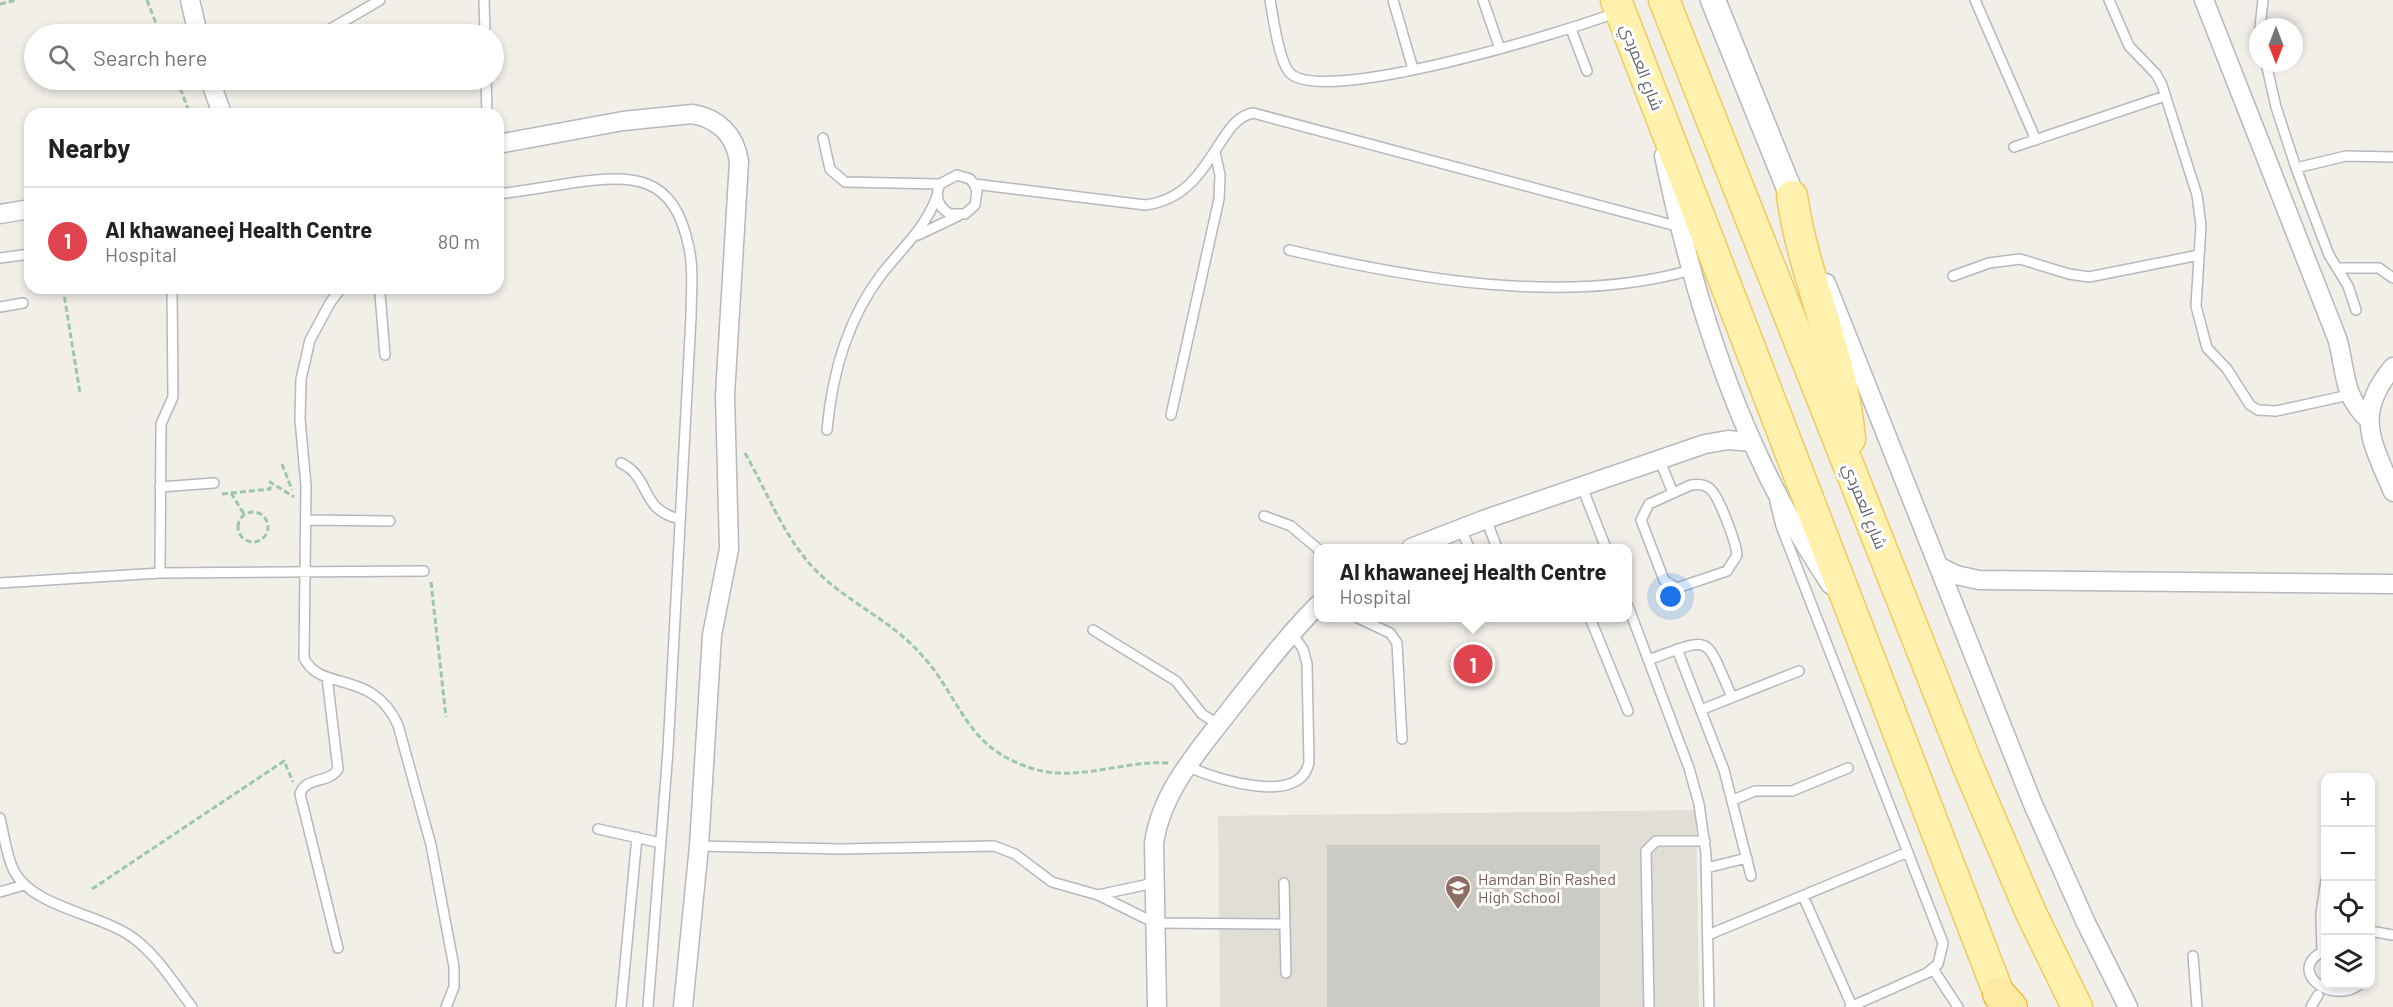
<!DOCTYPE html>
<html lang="en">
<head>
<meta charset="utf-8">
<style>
  :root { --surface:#fff; --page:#f2f2f2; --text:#222; --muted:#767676; --line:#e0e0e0; --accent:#ea4335 }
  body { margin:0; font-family:Barlow,Cairo,sans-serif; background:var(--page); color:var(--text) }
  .controls { position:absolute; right:18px; bottom:18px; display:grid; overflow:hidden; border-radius:12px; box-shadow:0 3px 9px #0003 }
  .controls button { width:54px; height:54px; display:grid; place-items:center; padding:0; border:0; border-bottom:2px solid var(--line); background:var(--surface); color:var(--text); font:30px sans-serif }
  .compass { position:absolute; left:2249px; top:18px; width:54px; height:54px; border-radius:50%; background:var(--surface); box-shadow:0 3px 9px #0003; rotate:180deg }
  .you { position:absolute; left:1671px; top:597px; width:21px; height:21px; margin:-15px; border:4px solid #fff; border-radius:50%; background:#1a73e8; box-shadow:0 0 0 9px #1a73e833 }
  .badge { display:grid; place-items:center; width:39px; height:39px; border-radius:50%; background:var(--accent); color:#fff; font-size:20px; font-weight:700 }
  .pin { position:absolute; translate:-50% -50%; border:3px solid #fff; box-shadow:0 2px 6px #0006 }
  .popup { position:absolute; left:1314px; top:544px; width:318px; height:78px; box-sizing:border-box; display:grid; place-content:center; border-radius:12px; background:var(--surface); filter:drop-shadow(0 2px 4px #0005); font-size:20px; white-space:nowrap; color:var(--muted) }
  .popup b { font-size:22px; color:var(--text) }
  .popup::after { content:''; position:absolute; left:50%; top:100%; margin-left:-12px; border:12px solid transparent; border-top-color:var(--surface) }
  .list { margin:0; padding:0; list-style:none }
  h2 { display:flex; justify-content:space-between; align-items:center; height:78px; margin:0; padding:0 24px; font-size:26px }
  h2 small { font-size:20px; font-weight:400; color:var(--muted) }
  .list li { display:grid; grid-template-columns:39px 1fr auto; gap:18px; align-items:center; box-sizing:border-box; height:108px; padding:0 24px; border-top:2px solid var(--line) }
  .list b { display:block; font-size:22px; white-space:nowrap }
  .list p { margin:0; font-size:20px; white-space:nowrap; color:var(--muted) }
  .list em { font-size:20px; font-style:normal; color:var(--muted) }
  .icon { flex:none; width:33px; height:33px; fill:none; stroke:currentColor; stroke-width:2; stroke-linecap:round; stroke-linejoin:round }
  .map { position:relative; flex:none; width:2393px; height:1007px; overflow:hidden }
  .search { position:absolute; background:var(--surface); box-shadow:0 3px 9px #0003; left:24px; top:24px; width:480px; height:66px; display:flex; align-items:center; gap:15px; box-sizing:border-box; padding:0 21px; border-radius:33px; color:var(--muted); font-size:22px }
  .panel { position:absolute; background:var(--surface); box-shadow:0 3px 9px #0003; left:24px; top:108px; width:480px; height:186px; border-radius:18px }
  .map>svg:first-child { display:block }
  .education { fill:#e1ded6 }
  .building { fill:#cccac5 }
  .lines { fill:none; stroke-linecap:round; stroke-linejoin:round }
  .service-casing { stroke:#b5b8bc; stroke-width:12 }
  .minor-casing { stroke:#b5b8bc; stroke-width:21 }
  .tertiary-casing { stroke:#b5b8bc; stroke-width:27 }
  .primary-casing { stroke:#f2c960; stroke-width:33 }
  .trunk-casing { stroke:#f9ab00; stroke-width:34 }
  .path { stroke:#9cc7a9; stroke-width:3; stroke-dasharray:6 3; stroke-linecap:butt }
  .service { stroke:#fff; stroke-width:9 }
  .minor { stroke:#fff; stroke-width:18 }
  .tertiary { stroke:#fff; stroke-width:24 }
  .primary { stroke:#fff2af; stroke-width:30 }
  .trunk { stroke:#feeaa1; stroke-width:32 }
  .labels { text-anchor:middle; stroke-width:6; stroke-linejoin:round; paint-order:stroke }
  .street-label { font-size:16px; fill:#5f6368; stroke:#fff }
  .education-label { font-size:16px; fill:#785e54; stroke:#fff; text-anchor:start }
</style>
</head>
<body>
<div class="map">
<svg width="2393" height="1007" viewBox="0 0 2393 1007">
  <rect width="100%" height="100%" fill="#f1efe8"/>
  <path class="education" d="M1696 810 1699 1007H1220L1218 816Z"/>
  <path class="building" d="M1327 845H1600V1007H1327Z"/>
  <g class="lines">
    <defs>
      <path id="service" d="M484 0 485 34
        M1270 0C1273 16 1279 64 1291 74 1328 105 1567 31 1615 13
        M1393 0 1413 69
        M1483 0 1500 49
        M1975 0 2036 140
        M2109 0 2129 46 2156 74 2162 85 2197 195 2201 225 2196 306 2207 348 2227 369 2250 405 2258 410 2276 411 2349 395
        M2260 27 2263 0
        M1571 29 1587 71
        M322 34 380 0
        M2266 63 2276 107 2296 168 2329 255 2348 286 2356 310
        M486 80 487 114
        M823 138 830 169 845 182 940 184
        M2014 147 2165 96
        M2296 168 2346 156 2393 157
        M974 184 977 191 975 205 965 214H950C938 207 934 197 940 184L957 175 970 179 974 184 1145 205C1212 197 1216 119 1253 113L1680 227
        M498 194C522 191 547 187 571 183 634 174 674 174 689 248 694 270 691 294 691 317L668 750 648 1007
        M918 235 958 216
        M1289 250C1413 279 1567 306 1691 270
        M0 258 30 254
        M2337 268H2379L2393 278
        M1953 276 1989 263 2020 259 2069 274 2089 277 2199 255
        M341 288 330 303 310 340 301 379 300 419 306 486 304 658C321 693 372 668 398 725L431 845 454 967V987L446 1007
        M377 288 380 294 385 355
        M0 307 23 303
        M1171 415 1219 199 1220 175 1215 152
        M827 430C832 374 847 320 881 275 902 248 925 229 937 196
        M1660 461 1673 493
        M621 463C652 478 639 510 680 519
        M1691 485C1697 484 1704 484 1709 488 1719 495 1736 543 1737 555L1727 571 1677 588 1664 580 1641 520 1649 504Z
        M160 487 214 483
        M1582 487 1606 548
        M1775 502 1781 526 1943 943 1938 964 1927 973 1850 1007
        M1264 516 1291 526 1318 549
        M1486 519 1497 548
        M307 520 390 521
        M1461 528 1469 548
        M160 573 161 424 173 397 172 288
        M0 583 160 573 424 571
        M1628 606 1689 768 1699 804 1706 854 1709 1007
        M1358 618 1390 633 1397 643 1402 739
        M1590 618 1628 711
        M1093 630 1176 681 1202 714 1219 725
        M1677 649 1724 770 1751 876
        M1648 660C1714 636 1704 634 1732 697
        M327 677 338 769C329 784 306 776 300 794L338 948
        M1703 709 1799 671
        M1186 766C1214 778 1301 808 1309 762L1307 664 1303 649 1291 632
        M1733 800 1755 791H1792L1848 768
        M0 818C4 835 6 855 14 871 33 907 96 913 129 935 155 952 173 982 192 1007
        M598 829 661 843
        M699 846 840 849 994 846 1015 854 1052 882 1098 895 1155 923 1285 924
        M1706 868 1747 858
        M1284 883 1286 973
        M0 892 24 885
        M1098 895 1154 883
        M1803 896 1852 1006
        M2370 931 2393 935
        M1708 935 1908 852
        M2326 950C2283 969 2332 1007 2360 984
        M2322 952 2321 914 2326 880
        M2193 956 2197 1007
        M1933 969 1958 1007
        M621 1007 637 837
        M1649 1007 1646 851 1656 841H1705
        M2311 1007 2318 995"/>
      <path id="minor" d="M190 0 198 34
        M2204 0 2337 338C2346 368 2342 396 2368 419
        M210 80 222 114
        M498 144 623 121 692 114C718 118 735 135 739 161L725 395 729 549 712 635 699 846 683 1007
        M1664 156C1696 309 1743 455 1831 585
        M0 214 30 209
        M1826 283 2032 802 2086 923 2128 1007
        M2393 367C2353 414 2372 442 2393 492
        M1411 548 1486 519 1705 444 1728 440 1751 442
        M1938 566 1956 575 1979 580 2393 584
        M1157 1007 1154 843C1162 789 1201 748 1233 706 1261 671 1287 636 1318 605"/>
      <path id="tertiary" d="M1713 0 1792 196"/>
      <path id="primary" d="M1616 0 2004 1007
        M1664 0 1967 764 2031 913 2077 1007
        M1792 196C1804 279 1843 356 1850 439"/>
      <path id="trunk" d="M1999 994 2011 1007"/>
    </defs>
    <use href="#service" class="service-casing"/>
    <use href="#minor" class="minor-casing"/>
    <use href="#tertiary" class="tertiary-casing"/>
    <use href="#primary" class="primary-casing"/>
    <use href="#trunk" class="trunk-casing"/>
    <path class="path" d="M147 0 160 34
      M0 4 17 0
      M177 80 190 114
      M63 288 80 393
      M64 291 83 288
      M745 453C766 490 781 530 809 563 840 599 887 617 919 652 962 697 963 748 1034 769 1080 782 1123 760 1169 763
      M282 464 292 490
      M231 493 244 514
      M222 494 270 489V482L294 497
      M238 527a15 15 0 1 1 30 0a15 15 0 1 1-30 0Z
      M431 582 446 717
      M92 889 284 761 293 782"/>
    <use href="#service" class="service"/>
    <use href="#minor" class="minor"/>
    <use href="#tertiary" class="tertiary"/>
    <use href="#primary" class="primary"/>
    <use href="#trunk" class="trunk"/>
  </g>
  <defs>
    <symbol id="school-pin" viewBox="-11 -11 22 30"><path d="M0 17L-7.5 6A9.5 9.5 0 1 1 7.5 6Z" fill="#8d6e63" stroke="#fff"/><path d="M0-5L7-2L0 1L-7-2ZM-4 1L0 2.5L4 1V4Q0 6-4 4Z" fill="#fff"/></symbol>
  </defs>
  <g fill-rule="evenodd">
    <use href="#school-pin" x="1443" y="873" width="30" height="40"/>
  </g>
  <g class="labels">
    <g class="street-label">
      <text transform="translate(1642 67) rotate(69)" y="6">شارع العمردي</text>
      <text transform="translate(1865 506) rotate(68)" y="6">شارع العمردي</text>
    </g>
    <g class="education-label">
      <text x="1478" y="885">Hamdan Bin Rashed<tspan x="1478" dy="18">High School</tspan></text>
    </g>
  </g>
</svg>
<div class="controls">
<button>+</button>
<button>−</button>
<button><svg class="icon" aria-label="locate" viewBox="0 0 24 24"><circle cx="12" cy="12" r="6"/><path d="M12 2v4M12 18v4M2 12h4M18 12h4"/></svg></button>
<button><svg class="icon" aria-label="layers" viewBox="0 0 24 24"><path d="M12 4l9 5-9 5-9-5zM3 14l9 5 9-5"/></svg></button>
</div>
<svg class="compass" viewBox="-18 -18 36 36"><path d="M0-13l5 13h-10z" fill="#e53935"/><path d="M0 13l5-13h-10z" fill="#767676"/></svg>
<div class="you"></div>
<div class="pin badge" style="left:1473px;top:664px;background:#e0444e">1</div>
<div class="popup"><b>Al khawaneej Health Centre</b>Hospital</div>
<div class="search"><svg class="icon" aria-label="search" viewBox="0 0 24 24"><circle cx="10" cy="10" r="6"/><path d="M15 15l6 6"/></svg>Search here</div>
<section class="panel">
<h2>Nearby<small></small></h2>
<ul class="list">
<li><span class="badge" style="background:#e0444e">1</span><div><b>Al khawaneej Health Centre</b><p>Hospital</p></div><em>80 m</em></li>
</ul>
</section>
</div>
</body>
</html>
